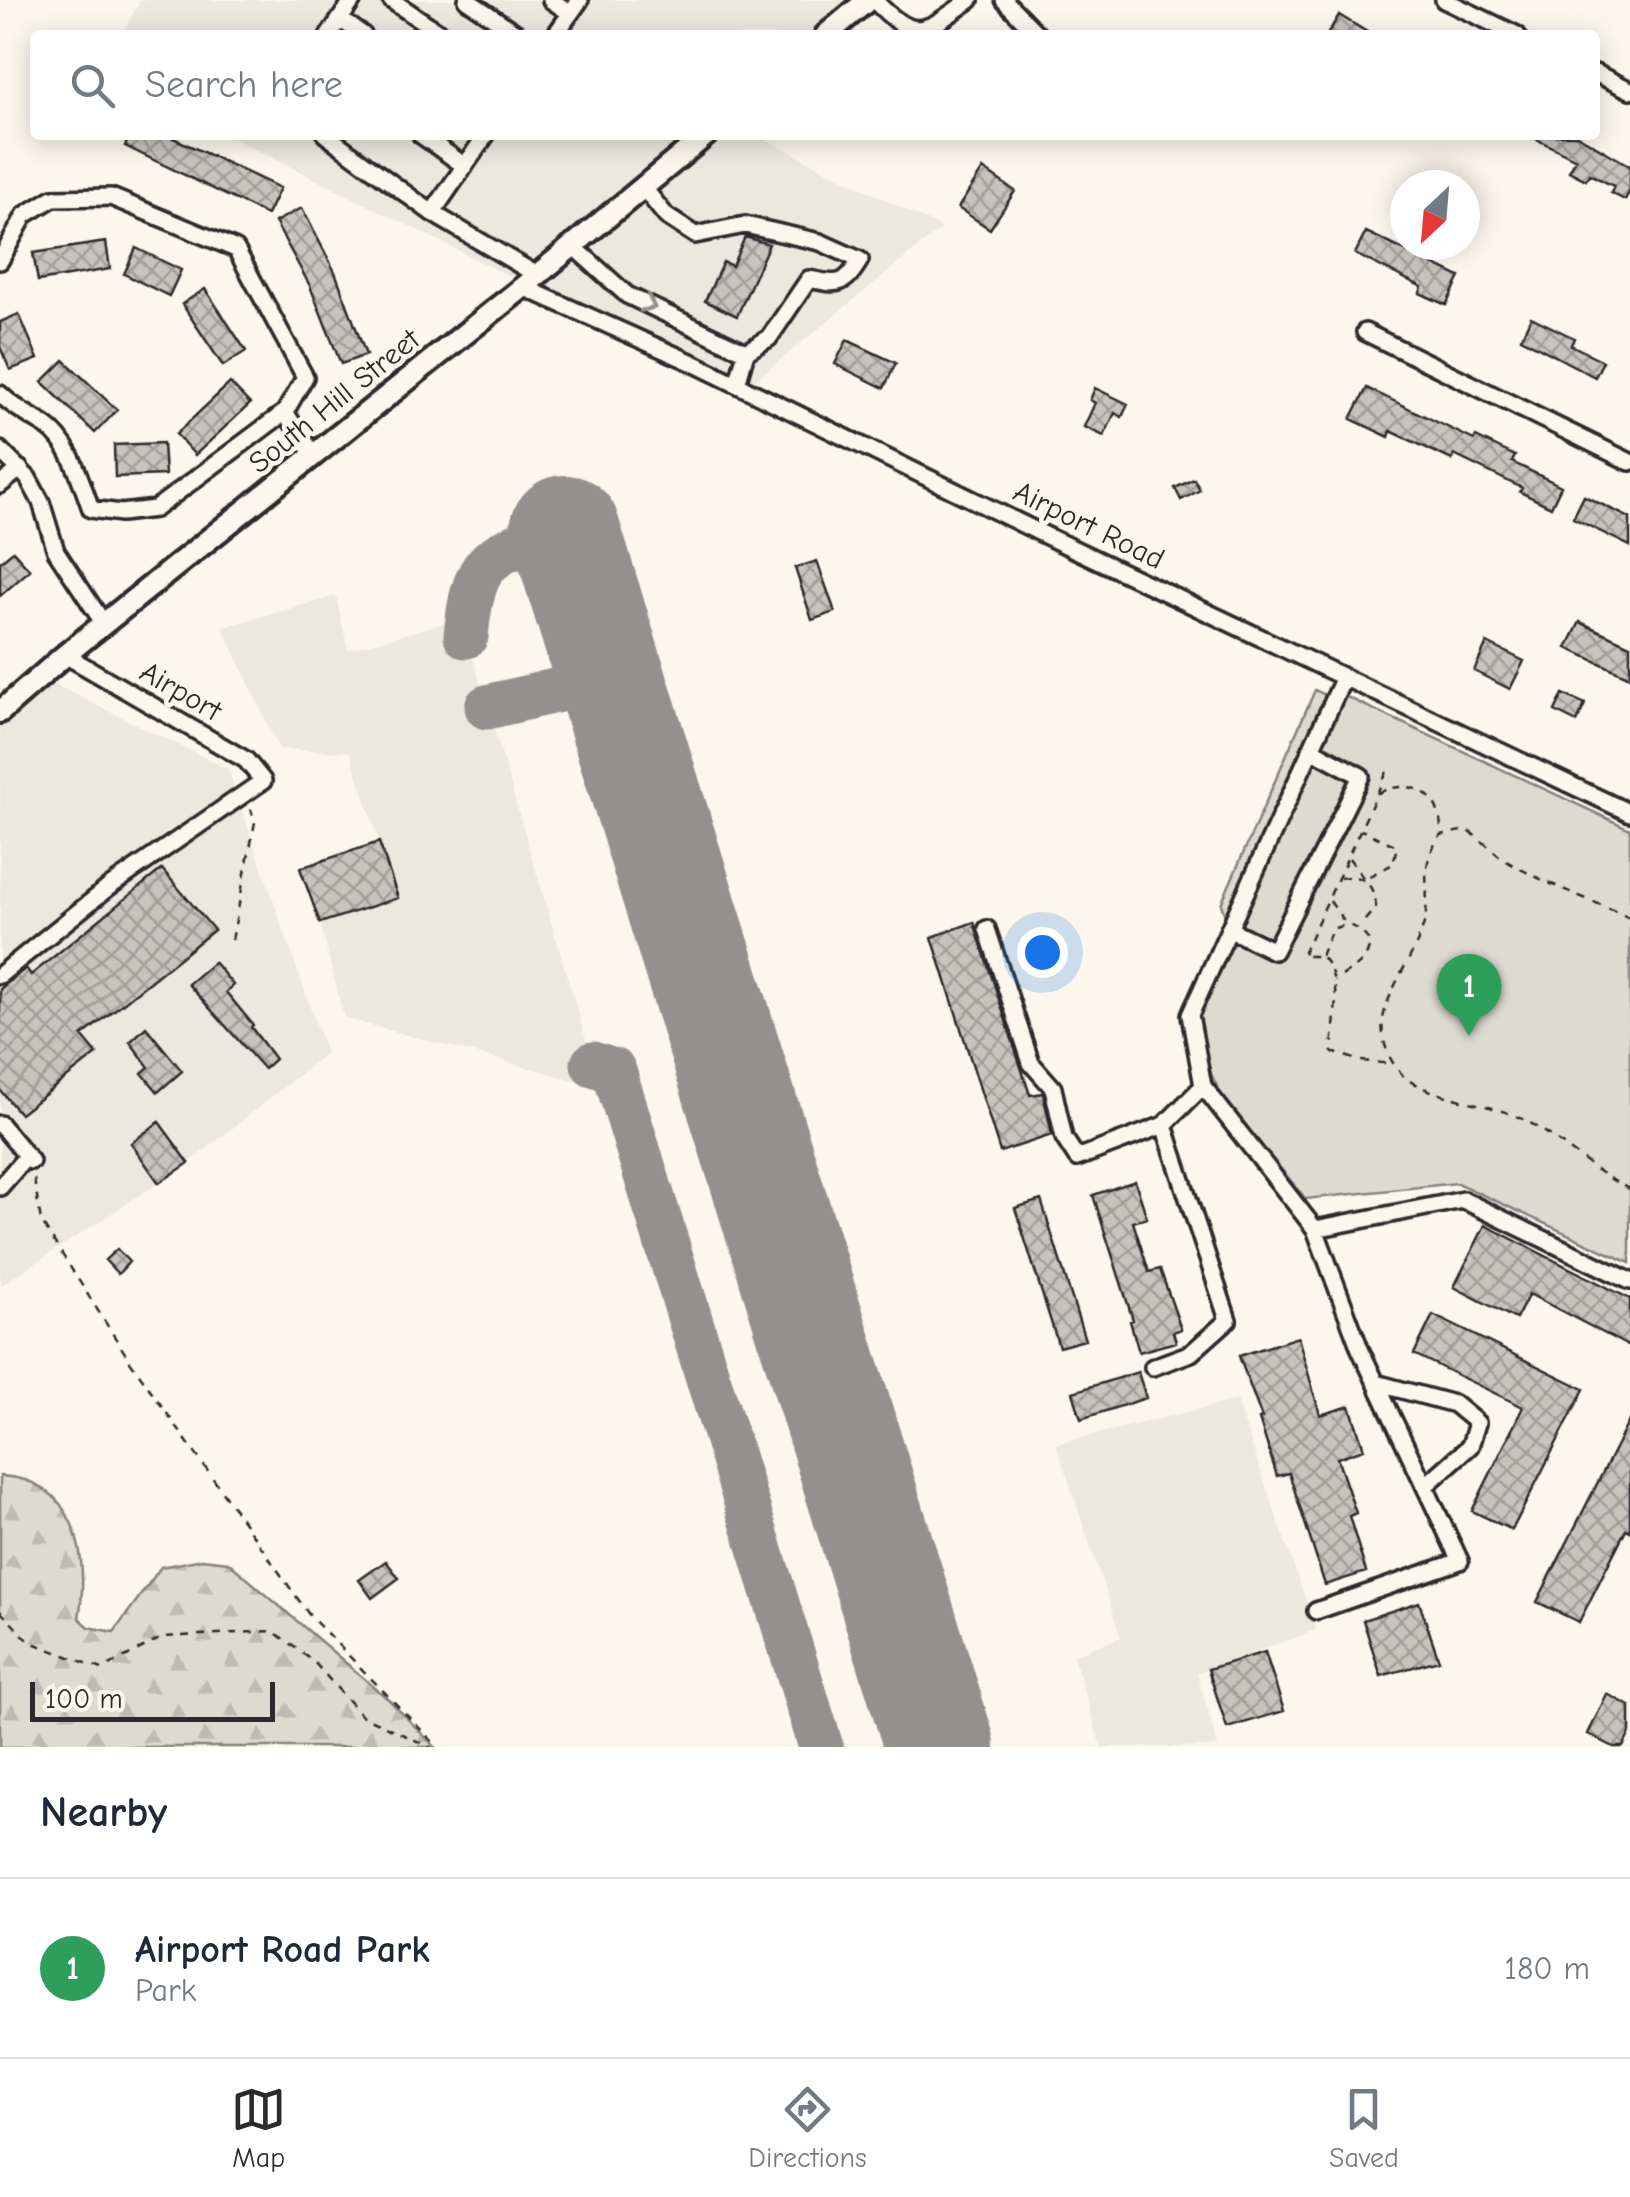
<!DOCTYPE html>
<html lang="en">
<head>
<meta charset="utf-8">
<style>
  :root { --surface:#fff; --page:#f2f2f3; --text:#1f2937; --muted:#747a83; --line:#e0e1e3; --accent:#2b2b2b }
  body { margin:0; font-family:"Comic Neue",sans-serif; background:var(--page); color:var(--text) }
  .compass { position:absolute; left:1390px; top:170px; width:90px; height:90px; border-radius:50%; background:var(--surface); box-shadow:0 5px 25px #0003; rotate:206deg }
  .scale { position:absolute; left:30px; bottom:25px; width:245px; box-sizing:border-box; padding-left:10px; border:5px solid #2b2b2b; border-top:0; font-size:28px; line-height:35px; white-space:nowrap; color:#2b2b2b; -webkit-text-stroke:8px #fbf7ec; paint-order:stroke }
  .you { position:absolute; left:1042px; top:952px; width:35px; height:35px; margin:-25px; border:8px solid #fff; border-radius:50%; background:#1a73e8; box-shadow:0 0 0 15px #1a73e833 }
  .badge { display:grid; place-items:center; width:65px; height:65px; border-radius:50%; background:var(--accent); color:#fff; font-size:32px; font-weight:700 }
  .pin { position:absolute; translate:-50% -82px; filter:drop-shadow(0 2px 5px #0008) }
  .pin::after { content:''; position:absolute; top:52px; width:35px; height:30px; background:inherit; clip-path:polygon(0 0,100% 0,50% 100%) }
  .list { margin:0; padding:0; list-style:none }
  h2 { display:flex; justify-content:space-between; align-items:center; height:130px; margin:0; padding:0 40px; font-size:42px }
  h2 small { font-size:32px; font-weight:400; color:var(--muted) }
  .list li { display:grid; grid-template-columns:65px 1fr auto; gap:30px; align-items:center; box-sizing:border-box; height:180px; padding:0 40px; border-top:2px solid var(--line) }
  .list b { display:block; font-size:38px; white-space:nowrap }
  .list p { margin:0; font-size:32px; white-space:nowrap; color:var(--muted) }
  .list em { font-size:32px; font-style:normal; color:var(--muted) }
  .icon { flex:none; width:55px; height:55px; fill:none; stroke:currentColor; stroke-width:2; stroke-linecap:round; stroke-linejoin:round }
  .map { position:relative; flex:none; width:1630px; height:1747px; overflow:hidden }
  .search { position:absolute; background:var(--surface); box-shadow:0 5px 25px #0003; left:30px; right:30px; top:30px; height:110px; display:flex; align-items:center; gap:25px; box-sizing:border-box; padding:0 35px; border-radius:10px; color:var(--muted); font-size:38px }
  .sheet { height:310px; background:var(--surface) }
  nav { display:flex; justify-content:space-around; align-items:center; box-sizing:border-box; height:140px; border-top:2px solid var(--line); background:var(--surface); font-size:28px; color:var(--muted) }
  nav a { display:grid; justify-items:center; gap:5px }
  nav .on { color:var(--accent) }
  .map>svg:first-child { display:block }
  .built { fill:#ebe8de }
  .forest { fill:url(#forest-firs); stroke:#84827e; stroke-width:2.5 }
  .park { fill:#dddad0; stroke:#84827e; stroke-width:2.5 }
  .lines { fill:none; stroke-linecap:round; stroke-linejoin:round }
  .taxiway { stroke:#93918c; stroke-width:45 }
  .runway { stroke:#93918c; stroke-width:110 }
  .building { fill:url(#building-cross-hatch); stroke:#2b2b2b; stroke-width:2.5 }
  .minor-casing { stroke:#2b2b2b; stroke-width:22 }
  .major-casing { stroke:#2b2b2b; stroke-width:28 }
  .path { stroke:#2b2b2b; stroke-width:2.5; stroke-dasharray:8 8; stroke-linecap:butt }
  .minor { stroke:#fbf7ec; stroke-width:15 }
  .major { stroke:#fbf7ec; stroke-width:20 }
  .oneway { stroke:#93918c }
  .labels { text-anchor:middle; stroke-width:9; stroke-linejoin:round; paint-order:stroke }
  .street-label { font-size:30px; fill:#2b2b2b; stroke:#fbf7ec }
</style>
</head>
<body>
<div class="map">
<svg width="1630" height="1747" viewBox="0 0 1630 1747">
  <defs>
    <pattern id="forest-firs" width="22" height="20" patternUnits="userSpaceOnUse" patternTransform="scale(2.5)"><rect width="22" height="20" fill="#dddad0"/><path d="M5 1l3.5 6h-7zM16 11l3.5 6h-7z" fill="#bebbb3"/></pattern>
    <pattern id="building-cross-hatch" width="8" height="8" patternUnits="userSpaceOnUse" patternTransform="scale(2.5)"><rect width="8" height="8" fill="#c7c4bc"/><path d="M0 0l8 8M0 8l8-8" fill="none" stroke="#a29f99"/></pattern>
  </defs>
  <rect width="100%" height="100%" fill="#fbf7ec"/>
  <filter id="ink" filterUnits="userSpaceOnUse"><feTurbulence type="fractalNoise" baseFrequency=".01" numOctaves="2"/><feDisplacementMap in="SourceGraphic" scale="20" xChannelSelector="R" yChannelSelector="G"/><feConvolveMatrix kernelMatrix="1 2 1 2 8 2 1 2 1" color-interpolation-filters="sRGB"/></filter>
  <g filter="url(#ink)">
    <path class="built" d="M140 0H857L816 35H122Z
      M227 135H757L942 228 741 392Z
      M336 596 348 650 461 618 600 1087 344 1018 320 923 398 898 350 752 279 749 223 627Z
      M47 681 228 769 326 1053 189 1163 0 1286V722Z
      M1236 1400 1316 1630 1197 1673 1218 1747H1101L1073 1655 1121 1637 1056 1444Z"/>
    <path class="forest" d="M0 1476C77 1479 89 1556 79 1618L89 1627 114 1632 161 1567 202 1559 228 1562 388 1699 435 1747H0Z"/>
    <path class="park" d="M1315 690 1333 699 1336 692 1630 829V1263L1457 1183 1306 1199 1223 1099 1193 1036 1207 959 1226 919 1221 904Z"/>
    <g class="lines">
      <path class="taxiway" d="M466 636C474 552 491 554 565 530
        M487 707 610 678
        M593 1064 614 1071 821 1747"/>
      <path class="runway" d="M565 530 940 1747"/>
    </g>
    <path class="building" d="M1339 15 1372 35H1327Z
      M131 135H167L280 188 267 215 125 146Z
      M1528 135H1577L1630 166V190L1625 200 1611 193 1614 186 1589 174 1586 180 1569 171 1576 159Z
      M983 169 1015 191 990 229 958 208Z
      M302 208 335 272 366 355 341 364 310 286 275 222Z
      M1366 232 1460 277 1446 305 1420 293 1422 287 1355 254Z
      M745 237 769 244 737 316 705 301 723 262 732 266Z
      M106 242 110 269 38 281 33 253Z
      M136 248 181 270 169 296 124 274Z
      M205 289 246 351 223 366 182 304Z
      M19 314 38 359 10 370 0 347V322Z
      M1531 317 1574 338 1571 345 1603 361 1595 377 1521 338Z
      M847 340 896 363 884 388 835 364Z
      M64 360 117 410 95 433 42 382Z
      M230 383 250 404 195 455 176 434Z
      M1095 388 1128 404 1122 417 1115 413 1104 436 1084 427 1095 403 1090 400Z
      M1367 388 1474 440 1476 437 1515 456 1512 462 1561 486 1551 507 1520 492 1522 488 1454 455 1452 460 1391 431 1389 437 1351 419Z
      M163 443 165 475 115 477 114 445Z
      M1194 479 1200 490 1181 500 1175 488Z
      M1584 496 1630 518V546L1573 518Z
      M13 551 30 570 0 596V562Z
      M817 561 835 612 812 620 795 568Z
      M1580 622 1630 645V677L1567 648Z
      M1487 643 1524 661 1510 689 1474 671Z
      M1563 694 1585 704 1577 722 1555 711Z
      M379 842 398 898 320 923 300 868Z
      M162 869 214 930 82 1036 97 1054 20 1114 0 1090V989L26 968 31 975Z
      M974 922 1030 1095 1043 1093 1052 1135 1000 1152 932 937Z
      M214 962 233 985 226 992 253 1025 251 1027 275 1059 264 1069 188 984Z
      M146 1027 182 1071 158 1092 142 1073 149 1067 130 1042Z
      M159 1122 189 1163 159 1183 131 1143Z
      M1135 1181 1147 1218 1133 1222 1149 1272 1160 1269 1181 1329 1173 1332 1176 1342 1139 1352 1130 1321 1133 1320 1093 1195Z
      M1041 1200 1085 1340 1059 1347 1015 1208Z
      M1485 1225 1630 1299V1347L1529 1294 1516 1319 1454 1287Z
      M117 1249 129 1262 118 1274 105 1260Z
      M1433 1315 1584 1389 1512 1530 1472 1511 1523 1407 1414 1354Z
      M1298 1337 1320 1415 1350 1406 1364 1449 1337 1458 1356 1513 1349 1516 1366 1572 1325 1585 1289 1473 1277 1476 1259 1419 1262 1418 1239 1356Z
      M1138 1372 1146 1398 1081 1419 1073 1392Z
      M1630 1419V1531L1626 1529 1579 1622 1537 1602Z
      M386 1561 399 1578 372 1598 359 1580Z
      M1419 1602 1439 1660 1381 1676 1363 1620Z
      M1265 1652 1284 1711 1227 1728 1208 1669Z
      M1607 1694 1630 1706V1733L1623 1747H1614L1588 1734Z"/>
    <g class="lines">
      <defs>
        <path id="minor" d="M391 0 443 35
          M467 0 519 35
          M551 0 570 13
          M874 0C917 45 925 31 970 0
          M1004 0 1038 35
          M1444 0 1517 35
          M340 19 363 35
          M329 35 353 0
          M555 35 580 0
          M1595 73 1630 90
          M326 135 432 213 537 275
          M421 135 465 166
          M643 187 666 216 695 235 745 225 820 242 860 260C844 287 838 285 809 279L769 338 746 352 737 384
          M432 213 486 135
          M573 246 627 295 746 352
          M0 261 25 215 53 198 111 197 236 249 305 377 285 412 155 509 121 513 91 509C81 482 71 443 46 426 29 415 14 408 0 394
          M523 287 693 363 1055 540 1630 813
          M1365 332 1630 462
          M285 412 314 456
          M0 450 28 478 41 502 56 551 104 624
          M0 485 20 469
          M1344 677 1190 1015 1203 1086 1315 1229 1463 1200 1630 1281
          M987 929 1031 1063 1053 1088 1064 1138 1077 1158 1164 1125 1203 1086
          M1229 929 1274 951 1361 776 1311 749
          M0 975 109 887 263 781 246 760 65 655
          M0 1124 31 1161
          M0 1187 27 1156
          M1315 1229 1360 1349 1460 1561 1316 1611
          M1153 1367 1191 1353 1228 1320 1164 1125
          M1376 1383 1454 1404 1477 1423 1470 1446 1425 1486"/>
        <path id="major" d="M826 35 868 0
          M0 712 65 655 523 287 706 135"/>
      </defs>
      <use href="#minor" class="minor-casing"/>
      <use href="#major" class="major-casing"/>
      <path class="path" d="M1387 772 1302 956H1321C1344 977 1333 1023 1332 1052L1361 1061 1392 1064
        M1378 793C1413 777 1442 793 1441 833
        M1349 858 1364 879 1393 864 1397 846 1361 830
        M1340 878C1363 873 1374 884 1376 907L1360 926
        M1330 901 1345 923
        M1630 918C1595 901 1526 877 1498 855 1488 846 1479 838 1467 830L1441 835C1414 871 1435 892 1422 930 1412 959 1392 983 1384 1014 1378 1037 1390 1068 1410 1081 1434 1097 1485 1103 1513 1115 1555 1131 1588 1171 1630 1189
        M232 940 255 822 251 809
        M1321 956 1332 929C1351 922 1358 926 1370 942 1367 966 1352 967 1335 981
        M34 1179 41 1221 130 1361 310 1616 438 1747
        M0 1611 30 1642 102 1669 163 1637 273 1631 314 1662 361 1715 430 1747"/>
      <use href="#minor" class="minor"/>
      <use href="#major" class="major"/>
    </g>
    <defs><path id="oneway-chevron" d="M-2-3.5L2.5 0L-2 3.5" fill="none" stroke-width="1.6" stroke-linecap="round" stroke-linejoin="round" transform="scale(2.5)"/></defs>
    <use class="oneway" href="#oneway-chevron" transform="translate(649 305) rotate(25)"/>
  </g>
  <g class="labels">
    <g class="street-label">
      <text transform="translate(334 401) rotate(-39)" y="10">South Hill Street</text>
      <text transform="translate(1089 525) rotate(26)" y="10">Airport Road</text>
      <text transform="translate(181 691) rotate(30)" y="10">Airport</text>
    </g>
  </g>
</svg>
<svg class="compass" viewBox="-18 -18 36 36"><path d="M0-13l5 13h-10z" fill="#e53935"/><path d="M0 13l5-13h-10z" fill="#747a83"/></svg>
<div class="scale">100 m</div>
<div class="you"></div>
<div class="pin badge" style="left:1469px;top:1036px;background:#2e9e5b">1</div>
<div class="search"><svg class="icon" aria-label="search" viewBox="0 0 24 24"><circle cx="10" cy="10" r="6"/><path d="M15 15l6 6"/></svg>Search here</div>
</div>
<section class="sheet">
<h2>Nearby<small></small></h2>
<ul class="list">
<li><span class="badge" style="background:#2e9e5b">1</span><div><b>Airport Road Park</b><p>Park</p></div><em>180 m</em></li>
</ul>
</section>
<nav>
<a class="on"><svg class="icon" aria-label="map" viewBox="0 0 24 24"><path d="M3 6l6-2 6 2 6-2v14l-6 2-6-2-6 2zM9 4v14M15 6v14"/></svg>Map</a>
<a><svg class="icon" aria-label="directions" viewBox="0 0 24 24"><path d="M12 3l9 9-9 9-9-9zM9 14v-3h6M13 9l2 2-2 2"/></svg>Directions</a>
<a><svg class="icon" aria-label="saved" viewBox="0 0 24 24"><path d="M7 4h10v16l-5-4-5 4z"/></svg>Saved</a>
</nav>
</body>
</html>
